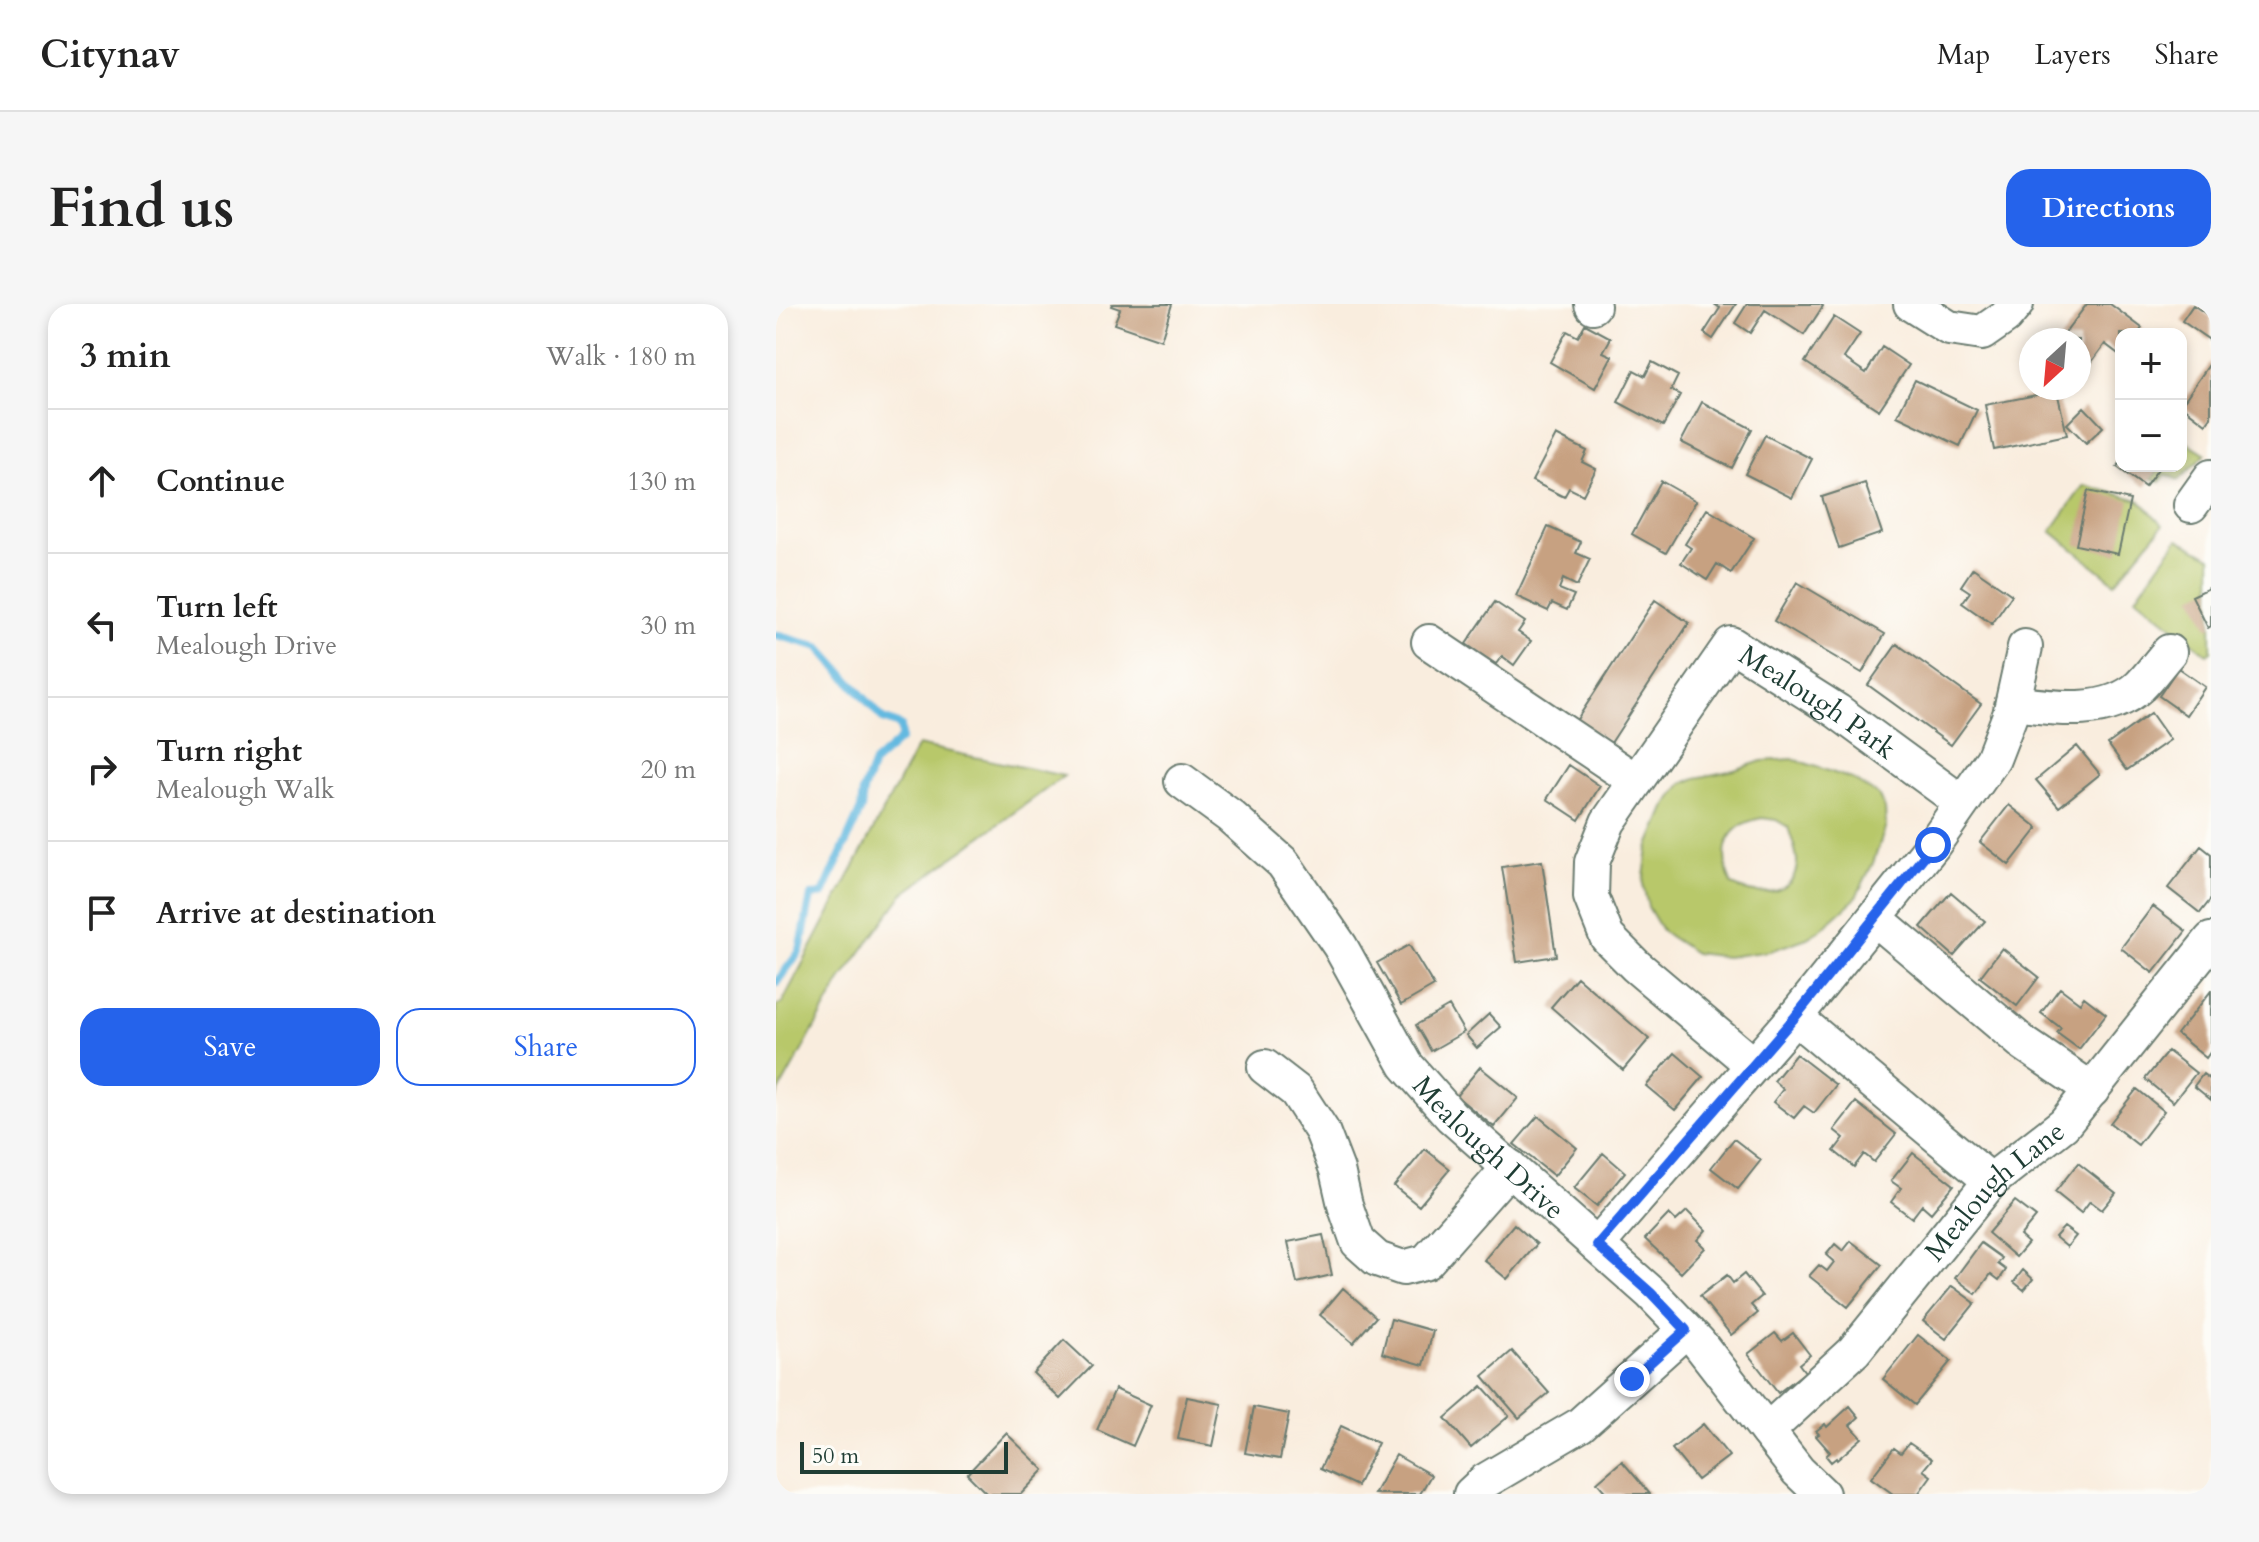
<!DOCTYPE html>
<html lang="en">
<head>
<meta charset="utf-8">
<style>
  :root { --surface:#fff; --page:#f6f6f6; --text:#222; --muted:#767676; --line:#e0e0e0; --accent:#2563eb }
  body { margin:0; font-family:Cardo,serif; background:var(--page); color:var(--text) }
  .controls { position:absolute; right:24px; top:24px; display:grid; overflow:hidden; border-radius:16px; box-shadow:0 4px 12px #0003 }
  .controls button { width:72px; height:72px; display:grid; place-items:center; padding:0; border:0; border-bottom:2px solid var(--line); background:var(--surface); color:var(--text); font:40px sans-serif }
  .compass { position:absolute; left:1243px; top:24px; width:72px; height:72px; border-radius:50%; background:var(--surface); box-shadow:0 4px 12px #0003; rotate:206deg }
  .scale { position:absolute; left:24px; bottom:20px; width:208px; box-sizing:border-box; padding-left:8px; border:4px solid #1f3d34; border-top:0; font-size:22px; line-height:28px; white-space:nowrap; color:#1f3d34; -webkit-text-stroke:6px #fdfcf7; paint-order:stroke }
  .stop { position:absolute; width:24px; height:24px; margin:-18px; border:6px solid #2563eb; border-radius:50%; background:#fff }
  .stop.end { background:#2563eb; border-color:#fff; box-shadow:0 2px 8px #0008 }
  .list { margin:0; padding:0; list-style:none }
  h2 { display:flex; justify-content:space-between; align-items:center; height:104px; margin:0; padding:0 32px; font-size:34px }
  h2 small { font-size:26px; font-weight:400; color:var(--muted) }
  .list li { display:grid; grid-template-columns:52px 1fr auto; gap:24px; align-items:center; box-sizing:border-box; height:144px; padding:0 32px; border-top:2px solid var(--line) }
  .list b { display:block; font-size:30px; white-space:nowrap }
  .list p { margin:0; font-size:26px; white-space:nowrap; color:var(--muted) }
  .list em { font-size:26px; font-style:normal; color:var(--muted) }
  .actions { display:flex; gap:16px; padding:24px 32px }
  .actions a { flex:1; padding:18px 0; border:2px solid var(--accent); border-radius:24px; text-align:center; font-size:28px; color:var(--accent) }
  .actions .main { background:var(--accent); color:#fff }
  .icon { flex:none; width:44px; height:44px; fill:none; stroke:currentColor; stroke-width:2; stroke-linecap:round; stroke-linejoin:round }
  .map { position:relative; flex:none; width:1435px; height:1190px; overflow:hidden; border-radius:24px }
  header { display:flex; align-items:center; gap:48px; box-sizing:border-box; height:112px; padding:0 40px; background:var(--surface); border-bottom:2px solid var(--line) }
  header strong { font-size:38px }
  nav { display:flex; gap:44px; margin-inline-start:auto; font-size:28px }
  .intro { display:flex; align-items:center; justify-content:space-between; box-sizing:border-box; height:192px; padding:0 48px }
  h1 { margin:0; font-size:56px }
  .button { padding:20px 36px; border-radius:24px; background:var(--accent); color:#fff; font-size:28px; font-weight:700 }
  main { display:flex; gap:48px; padding:0 48px }
  aside { flex:1; background:var(--surface); border-radius:24px; box-shadow:0 4px 12px #0003 }
  .map>svg:first-child { display:block }
  .green { fill:#b8c86b; stroke:#6c8250; stroke-width:2; fill-rule:evenodd }
  .lines { fill:none; stroke-linecap:round; stroke-linejoin:round }
  .stream { stroke:#64b9e0; stroke-width:8 }
  .building { fill:#c7a181 }
  .minor-casing { stroke:#6b7b70; stroke-width:38 }
  .minor { stroke:#fff; stroke-width:34 }
  .route { stroke:#2563eb; stroke-width:10 }
  .labels { text-anchor:middle; stroke-width:7; stroke-linejoin:round; paint-order:stroke }
  .street-label { font-size:28px; fill:#1f3d34; stroke:#fdfcf7 }
</style>
</head>
<body>
<header>
<strong>Citynav</strong>
<nav><a>Map</a><a>Layers</a><a>Share</a></nav>
</header>
<div class="intro"><h1>Find us</h1><a class="button">Directions</a></div>
<main>
<aside>
<h2>3 min<small>Walk · 180 m</small></h2>
<ul class="list">
<li><svg class="icon" aria-label="ahead" viewBox="0 0 24 24"><path d="M12 20V5M6 11l6-6 6 6"/></svg><div><b>Continue</b></div><em>130 m</em></li>
<li><svg class="icon" aria-label="left" viewBox="0 0 24 24"><path d="M17 20v-9H6M10 6l-5 5 5 5"/></svg><div><b>Turn left</b><p>Mealough Drive</p></div><em>30 m</em></li>
<li><svg class="icon" aria-label="right" viewBox="0 0 24 24"><path d="M7 20v-9h11M14 6l5 5-5 5"/></svg><div><b>Turn right</b><p>Mealough Walk</p></div><em>20 m</em></li>
<li><svg class="icon" aria-label="arrive" viewBox="0 0 24 24"><path d="M6 21V4h12l-3 4 3 4H6"/></svg><div><b>Arrive at destination</b></div></li>
</ul>
<div class="actions"><a class="main">Save</a><a>Share</a></div>
</aside>
<div class="map">
<svg width="1435" height="1190" viewBox="0 0 1435 1190">
  <rect width="100%" height="100%" fill="#fdfcf7"/>
  <filter id="ink" filterUnits="userSpaceOnUse"><feTurbulence type="fractalNoise" baseFrequency=".0125" numOctaves="2"/><feDisplacementMap in="SourceGraphic" scale="16" xChannelSelector="R" yChannelSelector="G"/><feConvolveMatrix kernelMatrix="1 2 1 2 8 2 1 2 1" color-interpolation-filters="sRGB"/></filter>
  <filter id="wash" filterUnits="userSpaceOnUse"><feTurbulence type="fractalNoise" baseFrequency=".006" numOctaves="4" result="noise"/><feDisplacementMap in="SourceGraphic" scale="32" xChannelSelector="R" yChannelSelector="G"/><feGaussianBlur stdDeviation="1.8" result="paint"/><feColorMatrix in="noise" values="0 0 0 0 0 0 0 0 0 0 0 0 0 0 0 0 0 1.4 0 .05"/><feComposite in="paint" operator="in"/></filter>
  <g filter="url(#wash)">
    <rect width="100%" height="100%" fill="#f9edde"/>
    <path class="green" d="M1406 135 1430 150 1403 176 1390 170 1384 178 1376 175 1386 162H1405Z
      M1308 181 1363 196 1387 221 1339 279 1275 227Z
      M1402 235 1435 253V347L1431 350 1360 293Z
      M142 441 288 472 127 590 67 673 0 793V702L6 699Z
      M1017 455 1076 475 1102 491 1109 505 1110 522 1097 559 1079 595 1044 626 1031 634 994 647 950 653 919 649 887 628 872 603 867 580 872 544 889 504 906 480 920 474 958 466 986 457ZM986 514 1000 516 1012 523C1015 534 1022 549 1021 560 1017 595 979 592 956 581 942 548 948 521 986 514Z"/>
    <g class="lines">
      <path class="stream" d="M0 331 43 343 107 415 125 422V435L98 459 87 487 85 505 47 590 35 592 24 647 0 679"/>
    </g>
    <g id="blocks">
      <path class="building" d="M336 0H396L385 36 338 20 344 5 335 2Z
        M938 0H960L937 35 928 29 944 4Z
        M971 0H1044L1047 2 1028 31 989 6 974 29 959 19Z
        M1311 0H1334L1366 24 1362 30H1345V52L1329 40 1306 71 1303 68V36H1284Z
        M1417 1 1435 13V37L1406 17Z
        M1058 13 1084 30 1068 54 1090 69 1106 43 1133 61 1103 106 1029 58Z
        M809 20 835 34 827 48 836 52 819 84 774 58 791 27 802 33Z
        M876 58 902 72 895 86 904 91 887 122 842 98 858 66 869 72Z
        M1435 58V113L1430 120 1405 101Z
        M1139 76 1201 106 1184 142 1121 112Z
        M1281 87 1291 131 1218 146 1209 101Z
        M926 98 976 125 956 164 905 138Z
        M1308 103 1327 123 1310 139 1291 120Z
        M780 131 811 147 806 158 820 165 807 191 793 184 788 193 756 177Z
        M989 131 1036 155 1016 194 969 170Z
        M1345 158V162H1384L1369 183 1341 163Z
        M885 177 920 197 890 249 856 230Z
        M1089 179 1106 229 1063 244 1046 193Z
        M1312 187 1354 196 1342 250 1300 241Z
        M931 205 978 234 955 269 941 260 931 276 905 259 915 244 909 240Z
        M772 223 805 238 800 249 814 255 801 282 787 275 783 285 798 291 791 306 776 299 772 307 740 292Z
        M1197 264 1236 291 1216 320 1186 299 1194 288 1185 282Z
        M1021 278 1109 330 1086 369 998 317Z
        M1435 283V322L1432 324 1416 292Z
        M879 296 913 319 835 439 800 417Z
        M719 298 749 318 742 328 755 337 738 361 726 352 720 360 690 340Z
        M1121 340 1205 400 1175 441 1092 381Z
        M1402 364 1429 383 1410 411 1383 392Z
        M1375 409 1394 436 1351 466 1332 440Z
        M1301 442 1324 470 1283 503 1260 476Z
        M793 461 824 482 803 516 771 495Z
        M1233 501 1262 524 1233 561 1204 538Z
        M1425 542 1435 550V595L1424 609 1392 584Z
        M766 557 780 652 741 658 726 563Z
        M1175 588 1209 617 1178 652 1145 623Z
        M1377 602 1410 627 1377 669 1345 644Z
        M633 641 658 682 625 701 601 659Z
        M1226 644 1263 673 1241 702 1204 673Z
        M801 673 873 735 847 766 775 703Z
        M1284 684 1304 699 1308 693 1330 710 1303 745 1281 729 1285 724 1265 709Z
        M1435 687V747L1430 754 1401 730Z
        M673 702 688 728 655 747 640 721Z
        M713 710 725 723 701 744 690 731Z
        M1392 747 1420 769 1397 798 1369 775Z
        M899 749 927 773 899 806 870 782Z
        M1020 750 1060 781 1038 809 1028 802 1018 814 997 798 1007 785 998 777Z
        M704 763 742 794 718 823 680 792Z
        M1427 770 1435 776V796L1418 782Z
        M1361 785 1388 807 1362 841 1334 819Z
        M1080 798 1120 830 1098 858 1088 850 1078 863 1058 847 1068 834 1058 826Z
        M762 812 801 844 778 872 738 840Z
        M958 835 985 856 962 885 935 864Z
        M649 845 674 865 643 902 618 882Z
        M827 849 849 868 821 902 798 884Z
        M1137 849 1178 881 1155 909 1146 901 1136 914 1115 898 1125 884 1115 877Z
        M1302 859 1340 889 1326 906 1314 897 1305 909 1279 888Z
        M1239 897 1260 913 1244 932 1252 939 1240 953 1212 929Z
        M911 907 930 926 921 936 929 944 905 969 869 935 893 910 900 917Z
        M738 920 761 940 731 975 708 956Z
        M1288 923 1300 932 1291 943 1279 933Z
        M547 931 556 971 521 979 512 938Z
        M1075 937 1106 961 1072 1003 1033 972 1043 961 1051 967 1058 958 1050 951 1059 940 1067 947Z
        M1205 939 1226 954 1222 960 1230 966 1223 976 1215 970 1200 990 1179 974Z
        M1247 966 1257 975 1248 986 1238 978Z
        M968 970 986 992 975 1001 982 1009 955 1031 924 992 951 971 957 979Z
        M1176 982 1199 999 1170 1035 1147 1017Z
        M567 984 600 1013 577 1039 544 1011Z
        M615 1015 657 1027 648 1061 606 1049Z
        M999 1029 1006 1037 1017 1029 1034 1051 1023 1060 1029 1068 1002 1089 972 1050Z
        M1142 1031 1175 1057 1139 1101 1107 1075Z
        M288 1036 316 1062 284 1095 257 1069Z
        M736 1047 773 1089 743 1114 707 1072Z
        M706 1082 733 1112 695 1144 669 1114Z
        M339 1085 375 1101 357 1142 321 1126Z
        M411 1093 446 1100 437 1142 402 1135Z
        M1074 1102 1083 1113 1074 1121 1086 1134 1061 1156 1060 1154 1055 1158 1050 1152 1054 1148 1040 1132 1043 1130 1040 1127 1049 1120 1051 1123Z
        M478 1103 513 1110 504 1155 469 1149Z
        M927 1120 953 1152 921 1176 896 1145Z
        M565 1122 602 1139 581 1182 544 1165Z
        M230 1129 268 1166 245 1190H211L191 1170Z
        M1133 1139 1156 1155 1147 1166 1155 1172 1142 1190H1117L1095 1174 1118 1144 1125 1149Z
        M620 1151 655 1171 644 1190H598Z
        M846 1157 874 1190H831L821 1178Z"/>
    </g>
  </g>
  <g filter="url(#ink)">
    <use href="#blocks" fill-opacity="0" stroke="#6b7b70" stroke-width="2"/>
    <g class="lines">
      <defs>
        <g id="minor">
          <path d="M816 0 817 2"/>
          <path d="M1135 0 1173 24 1206 29 1229 13 1240 0"/>
          <path d="M1415 201 1435 173"/>
          <path d="M653 338 860 477"/>
          <path d="M1237 399C1277 404 1331 413 1364 382 1374 372 1383 359 1393 348"/>
          <path id="s1" d="M406 477 454 512 507 559 564 642 630 761 675 812 875 989 922 1038 1022 1167 1046 1190"/>
          <path d="M1100 615 1247 739 1316 786"/>
          <path d="M1019 713 1215 877"/>
          <path id="s2" d="M977 761 860 662 831 633 815 593 816 558 832 518 955 340 1061 407 1185 498"/>
          <path d="M489 763 520 787 546 827 561 866 569 901 582 938 601 955 627 964 650 958 734 863"/>
          <path d="M821 941 1019 713 1157 541 1217 455 1234 411 1249 343"/>
          <path id="s3" d="M991 1127 1078 1047 1215 877 1288 820 1435 636"/>
          <path d="M695 1190 709 1177 804 1121 910 1026"/>
        </g>
      </defs>
      <use href="#minor" class="minor-casing"/>
      <use href="#minor" class="minor"/>
    </g>
  </g>
  <g class="lines" filter="url(#ink)">
    <path class="route" d="M856 1075 910 1026 875 989 821 941 1019 713 1157 541"/>
  </g>
  <g class="labels">
    <g class="street-label">
      <text dy="10" stroke="none"><textPath href="#s2" startOffset="636">Mealough Park</textPath></text>
      <text dy="10" stroke="none"><textPath href="#s1" startOffset="484">Mealough Drive</textPath></text>
      <text dy="10" stroke="none"><textPath href="#s3" startOffset="332">Mealough Lane</textPath></text>
    </g>
  </g>
</svg>
<div class="controls">
<button>+</button>
<button>−</button>
</div>
<svg class="compass" viewBox="-18 -18 36 36"><path d="M0-13l5 13h-10z" fill="#e53935"/><path d="M0 13l5-13h-10z" fill="#767676"/></svg>
<div class="scale">50 m</div>
<div class="stop" style="left:1157px;top:541px"></div>
<div class="stop end" style="left:856px;top:1075px"></div>
</div>
</main>
</body>
</html>
